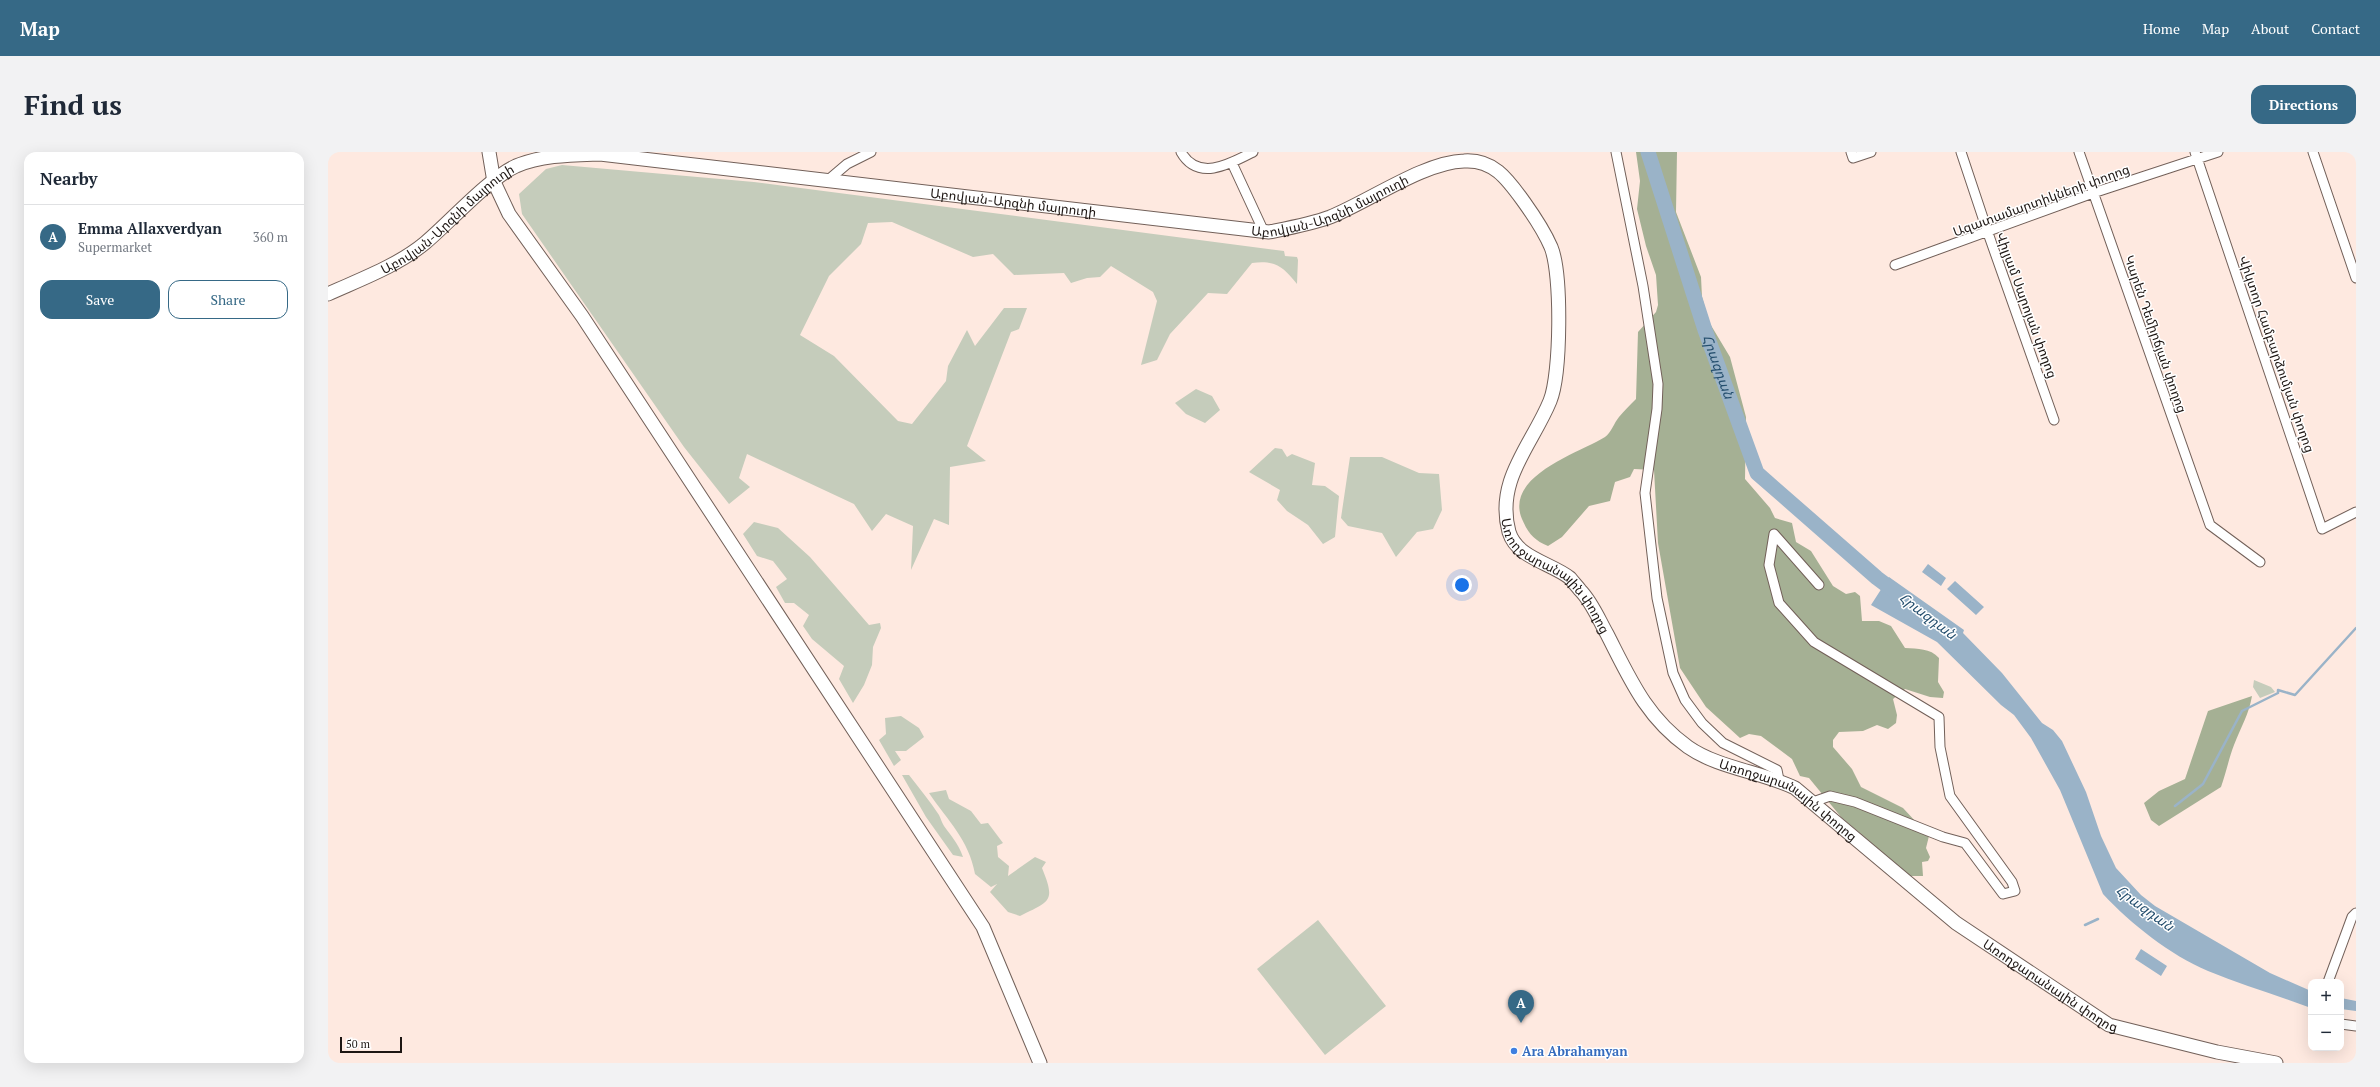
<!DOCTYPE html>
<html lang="en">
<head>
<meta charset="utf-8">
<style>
  :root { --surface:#fff; --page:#f2f2f3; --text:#1f2937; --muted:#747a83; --line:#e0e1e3; --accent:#366986 }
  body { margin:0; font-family:"PT Serif","Noto Sans Armenian",serif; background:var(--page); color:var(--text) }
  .controls { position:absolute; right:12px; bottom:12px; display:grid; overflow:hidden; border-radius:8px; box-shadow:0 4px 16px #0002 }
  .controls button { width:36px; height:36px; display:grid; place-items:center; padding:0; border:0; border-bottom:1px solid var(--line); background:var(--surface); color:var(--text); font:20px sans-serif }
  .scale { position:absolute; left:12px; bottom:10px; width:62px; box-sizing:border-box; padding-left:4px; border:2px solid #1d1613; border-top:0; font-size:11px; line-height:14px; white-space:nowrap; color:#1d1613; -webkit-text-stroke:3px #fff; paint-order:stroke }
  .you { position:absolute; left:1134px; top:433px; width:14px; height:14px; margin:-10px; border:3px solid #fff; border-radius:50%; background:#1a73e8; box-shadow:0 0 0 6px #1a73e833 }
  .badge { display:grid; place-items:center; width:26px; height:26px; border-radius:50%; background:var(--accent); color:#fff; font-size:13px; font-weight:700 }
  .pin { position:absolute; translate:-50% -33px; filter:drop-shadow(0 1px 2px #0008) }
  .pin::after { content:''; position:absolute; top:21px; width:14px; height:12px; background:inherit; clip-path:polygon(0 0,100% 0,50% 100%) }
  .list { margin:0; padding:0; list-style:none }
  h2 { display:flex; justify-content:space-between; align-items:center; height:52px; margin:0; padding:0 16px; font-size:17px }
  h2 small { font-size:13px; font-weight:400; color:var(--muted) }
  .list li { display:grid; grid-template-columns:26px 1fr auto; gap:12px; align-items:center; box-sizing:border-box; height:64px; padding:0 16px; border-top:1px solid var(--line) }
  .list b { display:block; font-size:15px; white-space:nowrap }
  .list p { margin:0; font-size:13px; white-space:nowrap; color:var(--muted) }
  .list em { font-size:13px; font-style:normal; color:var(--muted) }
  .actions { display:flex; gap:8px; padding:12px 16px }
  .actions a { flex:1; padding:9px 0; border:1px solid var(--accent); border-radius:12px; text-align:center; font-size:14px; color:var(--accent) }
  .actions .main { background:var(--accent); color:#fff }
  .map { position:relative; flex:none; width:2028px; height:911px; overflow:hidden; border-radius:12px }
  header { display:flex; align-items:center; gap:24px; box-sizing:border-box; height:56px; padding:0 20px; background:var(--accent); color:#fff }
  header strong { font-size:19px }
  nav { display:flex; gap:22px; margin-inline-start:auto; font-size:14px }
  .intro { display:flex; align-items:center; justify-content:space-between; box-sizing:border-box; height:96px; padding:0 24px }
  h1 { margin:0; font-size:28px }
  .button { padding:10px 18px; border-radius:12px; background:var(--accent); color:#fff; font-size:14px; font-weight:700 }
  main { display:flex; gap:24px; padding:0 24px }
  aside { flex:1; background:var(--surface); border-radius:12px; box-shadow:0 4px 16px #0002 }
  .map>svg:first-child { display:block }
  .green { fill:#c5ccbb }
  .forest { fill:#a5b094 }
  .water { fill:#9ab3c8 }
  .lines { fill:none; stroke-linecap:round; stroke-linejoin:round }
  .stream { stroke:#9ab3c8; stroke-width:2.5 }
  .river { stroke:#9ab3c8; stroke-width:15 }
  .street-casing { stroke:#726059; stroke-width:11 }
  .secondary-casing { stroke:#726059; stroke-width:15 }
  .street { stroke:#fff; stroke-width:9 }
  .secondary { stroke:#fff; stroke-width:13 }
  .shop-dot { fill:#3f7fe0; stroke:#fff; stroke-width:1.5 }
  .labels { text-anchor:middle; stroke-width:3; stroke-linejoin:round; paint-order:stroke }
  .street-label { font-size:13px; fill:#1d1613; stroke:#fff }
  .shop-label { font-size:13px; font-weight:bold; fill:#366cbe; stroke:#fff; text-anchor:start }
  .water-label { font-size:14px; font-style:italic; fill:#254f6e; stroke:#fff }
</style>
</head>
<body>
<header>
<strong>Map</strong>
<nav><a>Home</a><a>Map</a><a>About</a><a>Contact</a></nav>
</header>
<div class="intro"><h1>Find us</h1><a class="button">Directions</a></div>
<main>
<aside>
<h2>Nearby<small></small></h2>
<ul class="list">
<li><span class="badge">A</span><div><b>Emma Allaxverdyan</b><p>Supermarket</p></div><em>360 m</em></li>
</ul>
<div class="actions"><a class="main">Save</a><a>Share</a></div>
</aside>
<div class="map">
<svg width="2028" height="911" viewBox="0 0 2028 911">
  <rect width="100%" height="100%" fill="#fee9e0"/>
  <path class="green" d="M234 13 426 30 956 99 957 104 969 105 970 108 969 132C955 115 948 108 924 111L899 142 880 141 842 182 829 208 813 213 829 149 825 140 783 114 772 125 759 126 743 131 736 121 686 123 665 102 645 105 564 70 540 71 533 92 501 124 472 183 506 204 570 269 584 272 618 229 620 214 639 178 647 194 676 156H699L691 177 683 180 639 294 658 309 622 315 621 373 606 367 583 418 585 374 558 362 544 379 526 352 419 302 411 326 422 335 401 352 356 295 194 62 191 42 218 17Z
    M868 237 884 244 892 258 877 271 858 262 847 251Z
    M947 296 954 297 959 305 964 302 987 311 984 333 997 334 1011 344 1007 385 995 392 980 373 959 359 949 348 952 338 921 320Z
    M1022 305H1054L1091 321 1111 322 1114 358 1105 377 1089 380 1068 405 1054 381 1020 374 1013 366Z
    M426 370 450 376 482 405 541 473 552 471 553 476 545 495 544 513 536 533 525 551 511 527 516 514 484 487 475 474 481 463 466 451H457L448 435 459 427 445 409 429 404 415 382Z
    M1926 528 1943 535 1947 540 1932 546 1925 535Z
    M573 564 591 576 596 585 578 599H567L573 608 566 614 551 588 558 582 557 566Z
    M574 623H581C591 636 602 649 611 663 613 667 614 671 616 674 624 685 630 691 635 705L625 703 598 665Z
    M618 638 621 647 643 659 653 672 660 671 675 691 669 694 670 705 681 714 680 724 707 705 718 710 714 716C728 750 722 749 692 764L680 760 662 740 669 732 663 735 647 722C641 688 620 669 601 641Z
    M990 768 1058 854 997 903 929 817Z"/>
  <path class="forest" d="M1308 0H1349L1348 60 1373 125 1374 145 1381 170 1402 205 1418 265 1417 327 1442 356 1447 366 1464 371 1468 390 1483 399 1505 434 1518 442 1527 440 1532 444 1534 469H1551L1563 474 1577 496C1590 497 1602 496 1611 506L1610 530 1616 540 1615 546 1602 545 1577 537 1565 547 1569 563 1568 571 1560 577 1549 573 1535 579 1511 580 1505 588V595L1524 617 1533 635 1575 656 1601 684 1598 696 1602 705 1600 709 1594 710 1595 724H1582L1513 665 1481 626 1472 624 1464 607 1433 584 1421 582 1412 586 1378 555 1352 516 1330 391 1326 318 1306 317 1302 325 1287 330 1282 349 1261 354 1234 385 1220 394C1206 388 1200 381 1194 367 1176 324 1251 301 1277 285 1283 281 1286 271 1291 265 1296 259 1302 253 1308 247L1310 180 1328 160 1330 153 1328 123 1318 94 1309 57 1312 29Z
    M1924 544C1921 562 1913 575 1906 593 1901 606 1898 621 1893 635L1831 674 1823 668 1816 651 1831 639 1857 627 1880 559Z"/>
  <path class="water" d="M1600 412 1618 426 1613 434 1594 420Z
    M1561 425 1636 478 1635 481 1674 521 1714 571 1725 578 1734 589 1758 640 1773 684 1788 716 1813 743 1827 754 1942 821 1983 839V856C1949 843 1914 833 1880 819 1842 803 1803 772 1775 742L1732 638 1703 586 1686 563 1673 553 1609 490 1543 453Z
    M1627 429 1656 455 1648 463 1619 437Z
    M1813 797 1839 814 1833 824 1807 807Z
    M2013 846 2028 849V859L2013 857Z"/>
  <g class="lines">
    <path class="stream" d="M1847 654 1875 632 1914 559 1950 541V538L1967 543 2028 476
      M1757 773 1770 767"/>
    <path class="river" id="s1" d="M1320 0 1377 178 1429 321 1549 426 1573 444"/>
    <defs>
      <path id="street" d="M853 0C870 30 902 12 925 0
        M1288 0 1315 134 1330 232 1329 257 1317 341 1329 446 1345 521 1357 548 1374 571 1395 591 1449 618 1451 628
        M1523 0 1525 6 1543 0
        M1633 0 1660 81 1726 268
        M1751 0 1882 373 1932 410
        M1867 0 1994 377 2028 360
        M1985 0 2028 126
        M904 11 936 80
        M499 29 519 12 543 0
        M1567 113 1765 41 1890 0
        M1485 650 1502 644 1527 650 1615 685 1637 691 1675 742 1687 739 1684 730 1622 644 1612 595 1611 565 1486 490 1451 451 1441 413 1446 382 1491 433
        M2000 830 2024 765 2028 761
        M2013 872 2028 874"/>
      <g id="secondary">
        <path d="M161 0 166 30 181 62 254 164 655 775 712 911"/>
        <path id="s2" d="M0 142C33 127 69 114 97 91 122 70 160 27 188 14 214 3 244 3 272 2L941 80C961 76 983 72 1002 65 1040 50 1096 10 1136 9 1166 7 1180 28 1196 50 1206 64 1216 79 1223 95 1234 122 1233 222 1222 249 1204 293 1167 328 1181 380 1189 406 1223 411 1242 426 1245 430 1249 434 1252 438 1264 450 1271 468 1279 482 1302 527 1318 565 1360 595 1390 616 1434 620 1467 636L1628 771 1781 873 1889 900 1948 911"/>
      </g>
    </defs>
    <use href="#street" class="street-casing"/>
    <use href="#secondary" class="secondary-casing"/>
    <use href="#street" class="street"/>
    <use href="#secondary" class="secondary"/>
  </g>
  <circle class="shop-dot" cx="1186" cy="899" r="4"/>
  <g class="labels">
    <g class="street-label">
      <text transform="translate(1713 48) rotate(-20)" y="5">Ազատամարտիկների փողոց</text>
      <text dy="5" stroke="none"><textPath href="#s2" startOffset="731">Աբովյան-Արզնի մայրուղի</textPath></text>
      <text dy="5" stroke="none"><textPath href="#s2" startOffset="1054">Աբովյան-Արզնի մայրուղի</textPath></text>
      <text dy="5" stroke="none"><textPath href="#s2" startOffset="142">Աբովյան-Արզնի մայրուղի</textPath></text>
      <text transform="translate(1699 153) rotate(70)" y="5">Վիլյամ Սարոյան փողոց</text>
      <text transform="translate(1828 182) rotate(71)" y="5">Կարեն Դեմիրճյան փողոց</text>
      <text transform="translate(1949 202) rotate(71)" y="5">Վիկտոր Համբարձումյան փողոց</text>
      <text dy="5" stroke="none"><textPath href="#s2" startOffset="1688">Առողջարանային փողոց</textPath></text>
      <text dy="5" stroke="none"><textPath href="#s2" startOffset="2024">Առողջարանային փողոց</textPath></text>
      <text dy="5" stroke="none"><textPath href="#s2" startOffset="2348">Առողջարանային փողոց</textPath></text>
    </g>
    <g class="shop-label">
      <text x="1194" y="904">Ara Abrahamyan</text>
    </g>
    <g class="water-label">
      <text dy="5" stroke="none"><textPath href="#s1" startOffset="226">Հրազդան</textPath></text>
      <text transform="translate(1600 464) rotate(37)" y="5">Հրազդան</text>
      <text transform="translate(1817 756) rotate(36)" y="5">Հրազդան</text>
    </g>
  </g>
</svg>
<div class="controls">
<button>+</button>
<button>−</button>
</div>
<div class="scale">50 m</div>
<div class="you"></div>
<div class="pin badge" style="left:1193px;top:871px">A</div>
</div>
</main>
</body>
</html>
